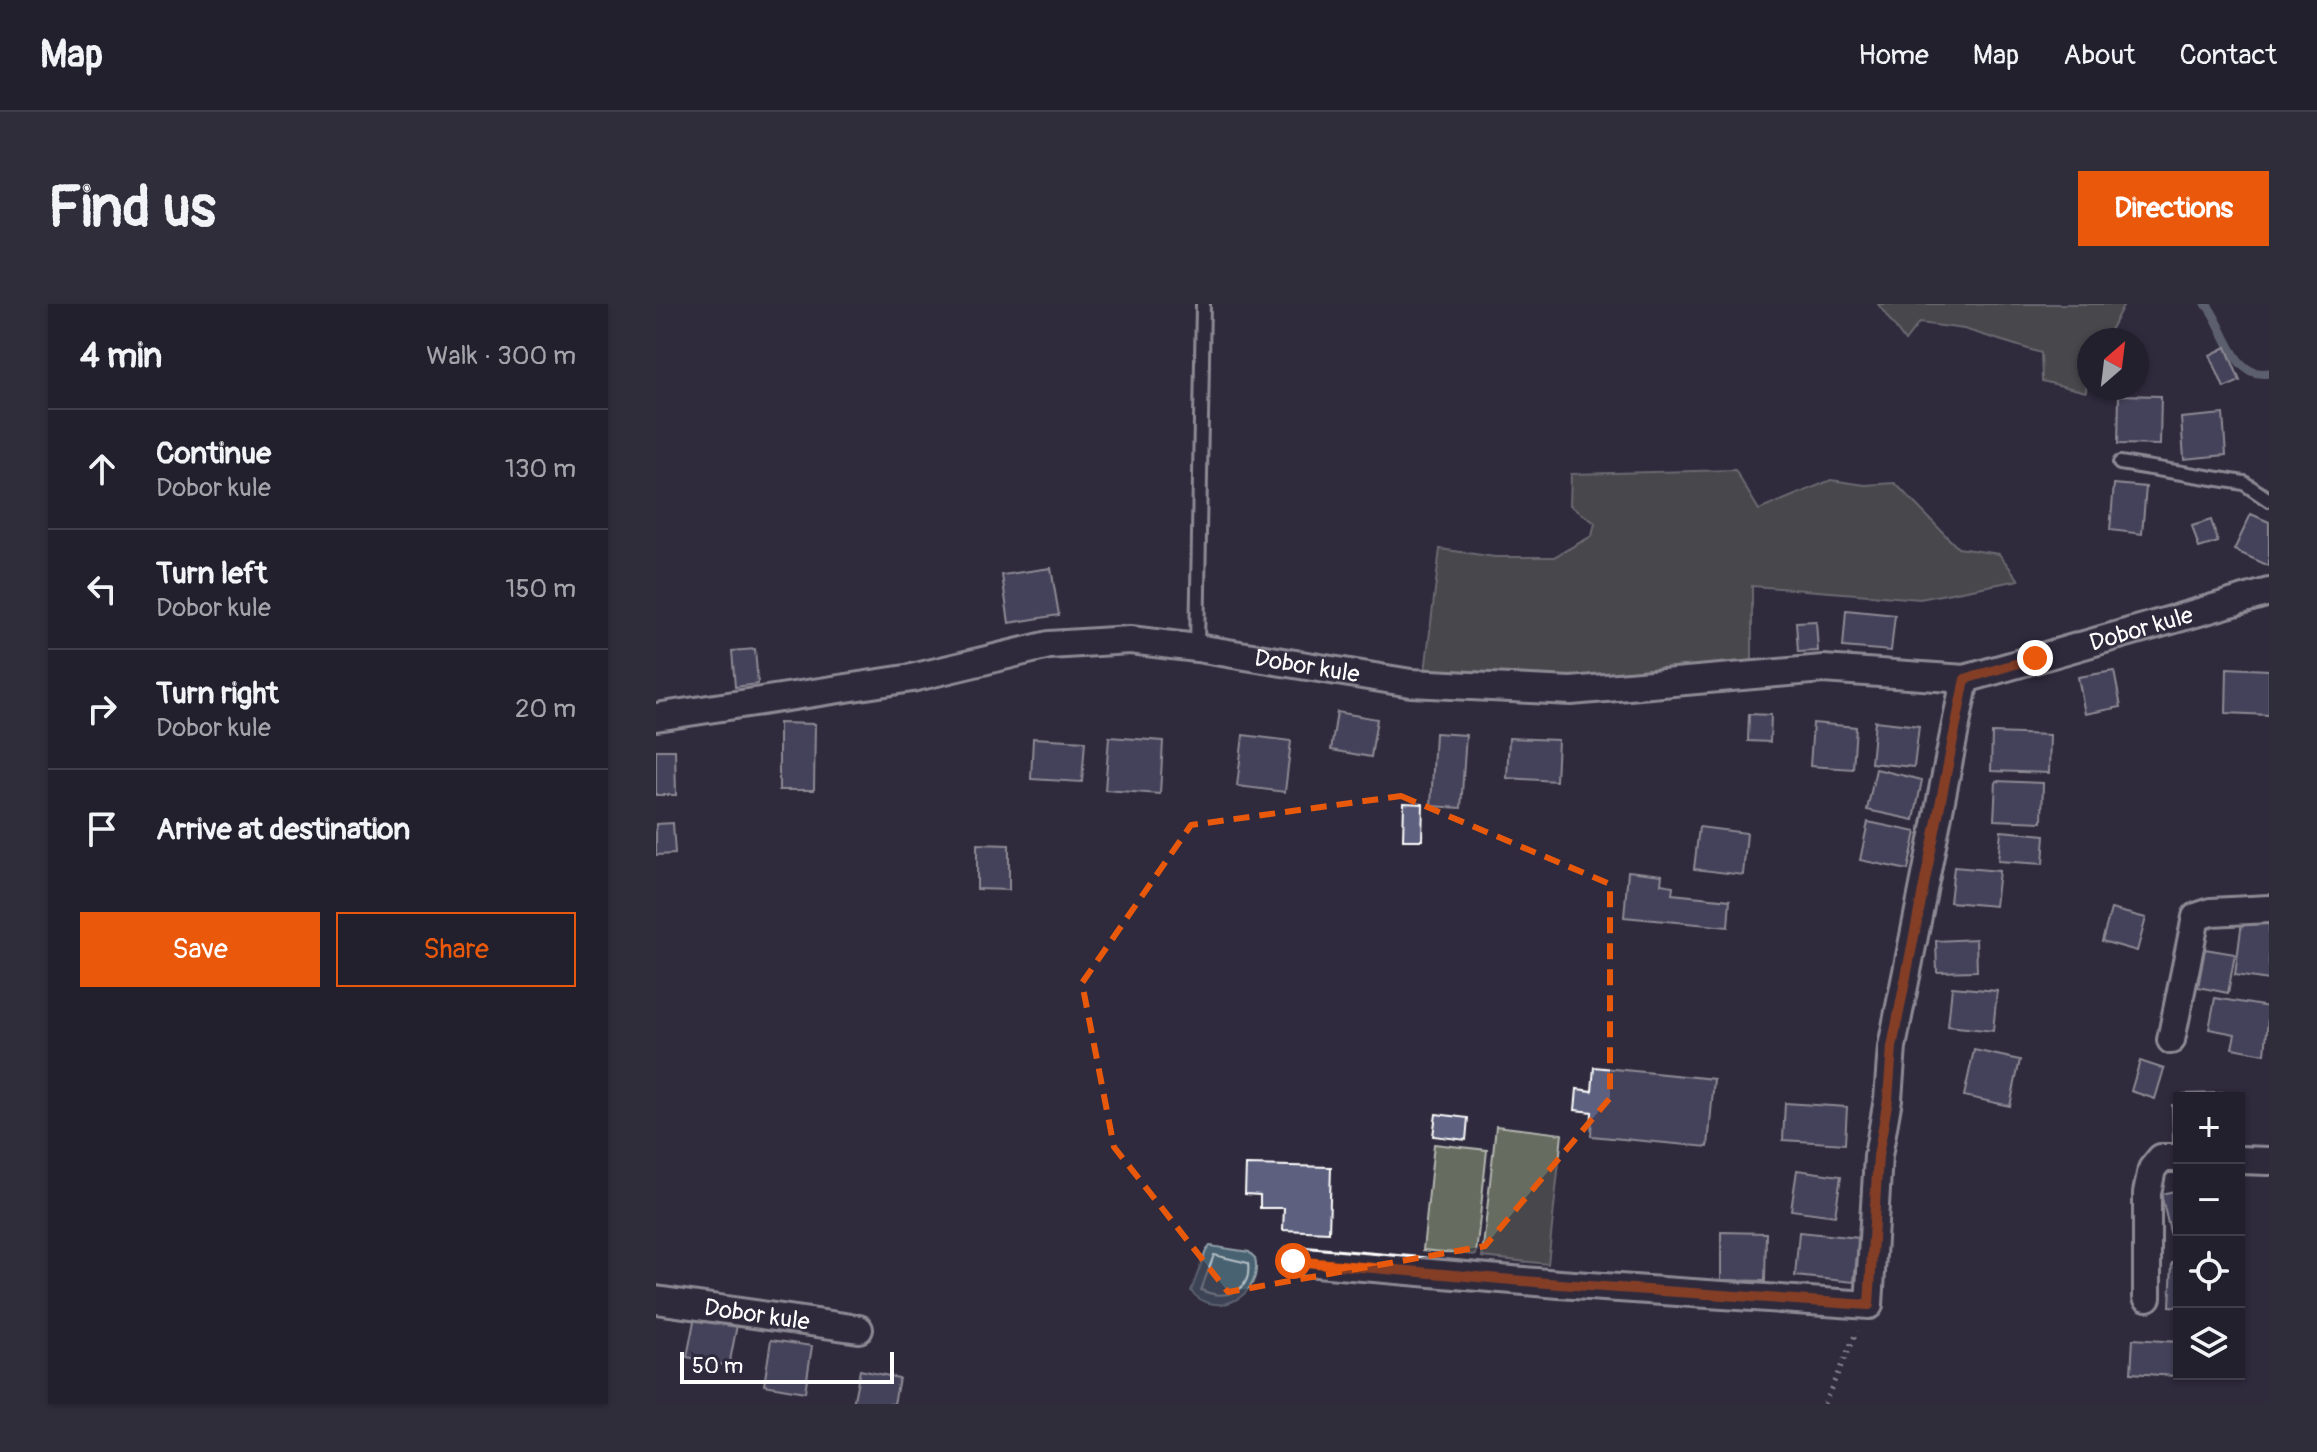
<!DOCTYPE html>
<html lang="en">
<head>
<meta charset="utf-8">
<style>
  :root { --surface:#23202e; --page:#2f2d3a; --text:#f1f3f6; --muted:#a3a3aa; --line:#403e4a; --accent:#ea580c }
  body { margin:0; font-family:Pangolin,sans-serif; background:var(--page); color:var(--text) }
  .controls { position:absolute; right:24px; bottom:24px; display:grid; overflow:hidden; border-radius:0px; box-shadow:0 2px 6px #0004 }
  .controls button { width:72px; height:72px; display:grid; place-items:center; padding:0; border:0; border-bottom:2px solid var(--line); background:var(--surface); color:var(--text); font:40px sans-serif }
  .compass { position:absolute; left:1421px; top:24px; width:72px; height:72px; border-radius:50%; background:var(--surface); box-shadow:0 2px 6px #0004; rotate:28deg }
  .scale { position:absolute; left:24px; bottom:20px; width:214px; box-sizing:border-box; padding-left:8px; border:4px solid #fff; border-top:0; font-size:22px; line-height:28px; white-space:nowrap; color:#fff; -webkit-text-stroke:6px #2f2a3d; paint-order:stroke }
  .stop { position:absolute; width:24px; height:24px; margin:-18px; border:6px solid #ea580c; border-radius:50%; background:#fff }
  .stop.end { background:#ea580c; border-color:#fff; box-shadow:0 2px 8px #0008 }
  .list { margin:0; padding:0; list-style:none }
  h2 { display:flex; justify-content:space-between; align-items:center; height:104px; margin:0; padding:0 32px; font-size:34px }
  h2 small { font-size:26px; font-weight:400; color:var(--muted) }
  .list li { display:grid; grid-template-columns:52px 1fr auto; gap:24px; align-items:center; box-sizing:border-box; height:120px; padding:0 32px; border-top:2px solid var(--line) }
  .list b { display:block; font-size:30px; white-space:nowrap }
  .list p { margin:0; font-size:26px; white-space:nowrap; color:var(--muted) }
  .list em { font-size:26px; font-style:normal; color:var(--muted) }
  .actions { display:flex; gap:16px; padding:24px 32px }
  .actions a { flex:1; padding:18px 0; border:2px solid var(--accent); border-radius:0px; text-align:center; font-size:28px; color:var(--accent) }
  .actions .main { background:var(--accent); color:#fff }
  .icon { flex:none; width:44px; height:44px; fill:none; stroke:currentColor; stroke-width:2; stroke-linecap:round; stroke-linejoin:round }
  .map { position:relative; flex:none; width:1613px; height:1100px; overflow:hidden; border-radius:0px }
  header { display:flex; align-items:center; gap:48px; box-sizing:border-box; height:112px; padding:0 40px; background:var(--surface); border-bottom:2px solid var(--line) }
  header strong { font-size:38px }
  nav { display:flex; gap:44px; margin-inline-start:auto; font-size:28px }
  .intro { display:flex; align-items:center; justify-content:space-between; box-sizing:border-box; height:192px; padding:0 48px }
  h1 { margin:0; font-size:56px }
  .button { padding:20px 36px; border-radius:0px; background:var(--accent); color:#fff; font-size:28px; font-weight:700 }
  main { display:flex; gap:48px; padding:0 48px }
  aside { flex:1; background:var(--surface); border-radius:0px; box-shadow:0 2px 6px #0004 }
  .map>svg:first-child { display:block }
  .green { fill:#666c60; stroke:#b2b6b0; stroke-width:2 }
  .water { fill:#496272; stroke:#92a1aa; stroke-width:2 }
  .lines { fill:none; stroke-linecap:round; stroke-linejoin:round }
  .shore { stroke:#b6c0c7; stroke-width:2 }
  .stream { stroke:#92a1aa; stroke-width:9 }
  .building { fill:#5d617e; stroke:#fff; stroke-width:2 }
  .lane-casing { stroke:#fff; stroke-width:18 }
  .street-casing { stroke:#fff; stroke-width:32 }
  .path { stroke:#fff; stroke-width:5; stroke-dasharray:2 6; stroke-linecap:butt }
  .lane { stroke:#2f2a3d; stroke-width:12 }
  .street { stroke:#2f2a3d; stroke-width:26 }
  .route { stroke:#ea580c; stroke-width:10 }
  .marked { fill:none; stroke:#e8590c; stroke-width:6; stroke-dasharray:16 10; stroke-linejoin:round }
  .labels { text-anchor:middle; stroke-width:6; stroke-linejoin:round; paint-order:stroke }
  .street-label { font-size:24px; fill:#fff; stroke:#2f2a3d }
</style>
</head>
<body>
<header>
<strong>Map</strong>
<nav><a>Home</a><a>Map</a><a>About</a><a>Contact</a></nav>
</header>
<div class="intro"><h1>Find us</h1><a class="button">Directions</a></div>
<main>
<aside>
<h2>4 min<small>Walk · 300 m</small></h2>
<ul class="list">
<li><svg class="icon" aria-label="ahead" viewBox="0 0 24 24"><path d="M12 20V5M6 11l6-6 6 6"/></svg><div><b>Continue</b><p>Dobor kule</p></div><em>130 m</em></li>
<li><svg class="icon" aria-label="left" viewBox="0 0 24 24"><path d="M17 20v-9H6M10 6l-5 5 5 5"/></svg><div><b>Turn left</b><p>Dobor kule</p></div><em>150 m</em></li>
<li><svg class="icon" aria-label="right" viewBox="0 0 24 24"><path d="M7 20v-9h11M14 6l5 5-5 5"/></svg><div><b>Turn right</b><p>Dobor kule</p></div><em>20 m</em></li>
<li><svg class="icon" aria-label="arrive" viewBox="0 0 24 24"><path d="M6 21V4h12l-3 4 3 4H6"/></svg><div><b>Arrive at destination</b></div></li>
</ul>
<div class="actions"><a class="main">Save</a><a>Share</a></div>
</aside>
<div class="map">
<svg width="1613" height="1100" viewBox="0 0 1613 1100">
  <rect width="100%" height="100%" fill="#2f2a3d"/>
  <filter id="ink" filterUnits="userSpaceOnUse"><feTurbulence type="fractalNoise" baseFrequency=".0125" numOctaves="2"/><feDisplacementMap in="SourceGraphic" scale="16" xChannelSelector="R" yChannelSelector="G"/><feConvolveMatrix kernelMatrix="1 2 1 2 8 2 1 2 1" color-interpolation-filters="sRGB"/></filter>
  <g filter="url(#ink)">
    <path class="green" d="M1222 0H1468L1449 36H1433L1430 88 1386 77 1385 49 1308 25 1263 19 1249 37Z
      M1079 166 1103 206 1175 176 1209 181 1239 179 1302 244 1343 250 1363 276 1264 295 1096 282V360L956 372 831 376 769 368 784 245 839 253H898L936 232 939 219 914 201 915 170Z
      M840 822 906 830 892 960 826 953Z
      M778 840 831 846 820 951 767 946Z"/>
    <path class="water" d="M554 942 593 948 599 954C608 992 559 1017 535 987L550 947Z"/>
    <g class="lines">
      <path class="shore" d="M558 951 592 959C596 989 568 997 545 986Z"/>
      <path class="stream" d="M1550 0C1569 21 1576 76 1613 69"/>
    </g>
    <path class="building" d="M1570 43 1584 77 1568 84 1554 51Z
      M1463 91 1505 92 1504 141 1462 140Z
      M1567 110 1570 151 1528 155 1525 114Z
      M1458 180 1490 183 1486 230 1454 226Z
      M1595 210 1613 218V262L1578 246Z
      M1555 216 1562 238 1543 244 1536 222Z
      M395 264 403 311 353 319 346 271Z
      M1190 306 1239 311 1235 347 1187 343Z
      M1160 317 1162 347 1142 348 1140 318Z
      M99 345 102 380 79 383 76 347Z
      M1571 364 1613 366V411L1570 409Z
      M1458 367 1465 403 1429 410 1422 373Z
      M681 408 721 415 715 453 675 446Z
      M1093 410 1115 411 1114 438 1092 437Z
      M1219 417 1263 422 1258 463 1215 459Z
      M123 419 159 420 158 486H123Z
      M1157 419 1200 423 1197 465 1154 462Z
      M779 429 810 431 805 504 775 502Z
      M1336 429 1394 431 1393 469 1335 467Z
      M587 431 635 437 629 488 581 482Z
      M453 433 507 437 504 490 449 486Z
      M377 434 429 437 426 478 375 475Z
      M853 434 902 436 900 477 851 474Z
      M0 446H19L20 491H0Z
      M1220 465 1266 476 1258 516 1211 506Z
      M1340 477 1387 479 1386 518 1338 516Z
      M748 499 767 500 766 536H747Z
      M1212 518 1260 528 1252 566 1204 556Z
      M17 519 19 550 0 551V520Z
      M1043 523 1091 529 1087 571 1038 565Z
      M1345 527 1389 531 1387 560 1342 557Z
      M321 540 353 541V586L321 585Z
      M1298 563 1343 567 1339 602 1294 598Z
      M972 567 1006 571 1005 580 1017 582 1016 590 1074 596 1072 623 968 613Z
      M1455 605 1490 614 1481 647 1446 637Z
      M1586 617 1613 620V676L1579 671Z
      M1320 635 1321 667 1281 668 1280 637Z
      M1549 645 1579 650 1572 689 1542 683Z
      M1296 683 1341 687 1337 727 1292 722Z
      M1559 694 1613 703 1609 750 1576 744 1579 730 1553 725Z
      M1318 746 1364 756 1354 802 1308 792Z
      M1484 757 1508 765 1499 795 1475 787Z
      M938 763 1058 775 1052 843 935 832 936 808 919 806 921 785 936 787Z
      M1567 789V794H1527V790Z
      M1129 799 1191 803 1189 840 1127 836Z
      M1516 801H1523V838H1517Z
      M780 810 812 814 810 836 777 832Z
      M590 861 675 863 673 928 627 926 628 904H604V891L589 890Z
      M1141 866 1185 872 1179 912 1135 906Z
      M1523 886V930L1515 932 1505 890Z
      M1065 928 1110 929 1109 977 1065 976Z
      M1143 928 1203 934 1198 978 1139 972Z
      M1516 959H1523V1003L1514 1002Z
      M39 1012 81 1021 73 1062 31 1053Z
      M1477 1035 1522 1038 1519 1072 1475 1069Z
      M115 1036 156 1042 149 1088 108 1081Z
      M204 1066 243 1074 238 1100H197Z"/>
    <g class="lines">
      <defs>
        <path id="lane" d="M1464 159 1588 179 1613 196
          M541 344 547 0"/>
        <g id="street">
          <path id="s1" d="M0 413 256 374 393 341 474 336 541 344 755 379 915 387 1167 365 1309 375 1613 288"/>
          <path d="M1515 736 1540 613 1555 608 1613 605"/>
          <path d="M1583 856 1613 857"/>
          <path d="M637 957 903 980 1213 1001 1222 852 1232 795 1236 743 1309 375"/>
          <path d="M1491 993V889L1496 865 1505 854H1523"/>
          <path id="s2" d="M0 996 203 1025"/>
        </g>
      </defs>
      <use href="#lane" class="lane-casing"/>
      <use href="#street" class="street-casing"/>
      <path class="path" d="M1168 1100 1201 1027"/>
      <use href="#lane" class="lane"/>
      <use href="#street" class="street"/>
    </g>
  </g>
  <g class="lines" filter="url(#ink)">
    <path class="route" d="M637 957 903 980 1213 1001 1222 852 1232 795 1236 743 1309 375 1379 354"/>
  </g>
  <path d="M0 0H1613V1100H0ZM745 492 954 580V794L829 942 572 988 458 843 426 679 535 521Z" fill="#2f2a3d" fill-opacity=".55" fill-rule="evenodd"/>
  <path class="marked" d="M745 492 954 580V794L829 942 572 988 458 843 426 679 535 521Z"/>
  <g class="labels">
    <g class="street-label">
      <text dy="8" stroke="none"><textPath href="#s1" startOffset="1504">Dobor kule</textPath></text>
      <text dy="8" stroke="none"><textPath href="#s1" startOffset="660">Dobor kule</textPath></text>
      <text dy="8" stroke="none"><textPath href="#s2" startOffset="102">Dobor kule</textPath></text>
    </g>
  </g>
</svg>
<div class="controls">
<button>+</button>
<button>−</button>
<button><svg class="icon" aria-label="locate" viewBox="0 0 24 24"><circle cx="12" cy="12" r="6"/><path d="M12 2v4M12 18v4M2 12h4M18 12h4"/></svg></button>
<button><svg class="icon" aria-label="layers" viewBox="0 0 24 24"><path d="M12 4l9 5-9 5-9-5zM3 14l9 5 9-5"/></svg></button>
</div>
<svg class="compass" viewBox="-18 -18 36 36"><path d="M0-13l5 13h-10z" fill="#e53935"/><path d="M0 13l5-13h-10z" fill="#a3a3aa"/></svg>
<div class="scale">50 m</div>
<div class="stop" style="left:637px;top:957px"></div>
<div class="stop end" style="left:1379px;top:354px"></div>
</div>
</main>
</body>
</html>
